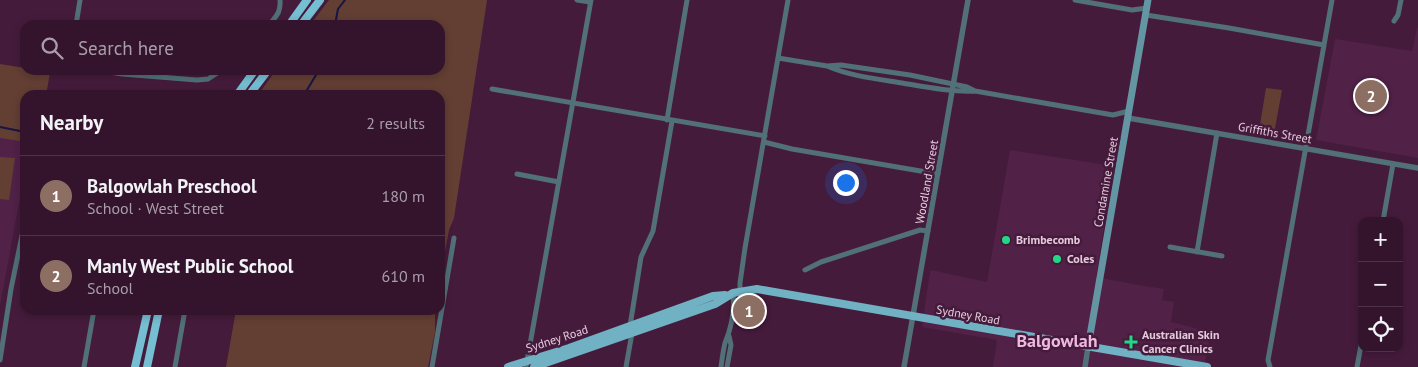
<!DOCTYPE html>
<html lang="en">
<head>
<meta charset="utf-8">
<style>
  :root { --surface:#34142d; --page:#3c1d35; --text:#f1f3f6; --muted:#a99eaa; --line:#4e3349; --accent:#22d887 }
  body { margin:0; font-family:"PT Sans",sans-serif; background:var(--page); color:var(--text) }
  .controls { position:absolute; right:15px; bottom:15px; display:grid; overflow:hidden; border-radius:10px; box-shadow:0 2px 8px #0003 }
  .controls button { width:45px; height:45px; display:grid; place-items:center; padding:0; border:0; border-bottom:1px solid var(--line); background:var(--surface); color:var(--text); font:25px sans-serif }
  .you { position:absolute; left:845px; top:182px; width:18px; height:18px; margin:-12px; border:4px solid #fff; border-radius:50%; background:#1a73e8; box-shadow:0 0 0 8px #1a73e833 }
  .badge { display:grid; place-items:center; width:32px; height:32px; border-radius:50%; background:var(--accent); color:#fff; font-size:16px; font-weight:700 }
  .pin { position:absolute; translate:-50% -50%; border:2px solid #fff; box-shadow:0 1px 5px #0006 }
  .list { margin:0; padding:0; list-style:none }
  h2 { display:flex; justify-content:space-between; align-items:center; height:65px; margin:0; padding:0 20px; font-size:21px }
  h2 small { font-size:16px; font-weight:400; color:var(--muted) }
  .list li { display:grid; grid-template-columns:32px 1fr auto; gap:15px; align-items:center; box-sizing:border-box; height:80px; padding:0 20px; border-top:1px solid var(--line) }
  .list b { display:block; font-size:19px; white-space:nowrap }
  .list p { margin:0; font-size:16px; white-space:nowrap; color:var(--muted) }
  .list em { font-size:16px; font-style:normal; color:var(--muted) }
  .icon { flex:none; width:28px; height:28px; fill:none; stroke:currentColor; stroke-width:2; stroke-linecap:round; stroke-linejoin:round }
  .map { position:relative; flex:none; width:1418px; height:367px; overflow:hidden }
  .search { position:absolute; background:var(--surface); box-shadow:0 2px 8px #0003; left:20px; top:20px; width:425px; height:55px; display:flex; align-items:center; gap:12px; box-sizing:border-box; padding:0 18px; border-radius:15px; color:var(--muted); font-size:19px }
  .panel { position:absolute; background:var(--surface); box-shadow:0 2px 8px #0003; left:20px; top:90px; width:425px; height:225px; border-radius:15px }
  .map>svg:first-child { display:block }
  .built { fill:#512147 }
  .green { fill:#633e33 }
  .lines { fill:none; stroke-linecap:round; stroke-linejoin:round }
  .stream { stroke:#151643; stroke-width:2 }
  .minor { stroke:#517078; stroke-width:5 }
  .tertiary { stroke:#517078; stroke-width:5.5 }
  .secondary { stroke:#6395a2; stroke-width:7 }
  .primary { stroke:#70b1c3; stroke-width:8 }
  .trunk { stroke:#76bed2; stroke-width:8 }
  .poi-dot { fill:#22d887; stroke:#451b3c; stroke-width:2 }
  .labels { text-anchor:middle; stroke-width:5; stroke-linejoin:round; paint-order:stroke }
  .street-label { font-size:12px; fill:#e5cadd; stroke:#451b3c }
  .poi-label { font-size:12px; font-weight:bold; fill:#e5cadd; stroke:#451b3c; text-anchor:start }
  .district-label { font-size:18px; font-weight:bold; fill:#eeb8df; stroke:#451b3c }
</style>
</head>
<body>
<div class="map">
<svg width="1418" height="367" viewBox="0 0 1418 367">
  <rect width="100%" height="100%" fill="#451b3c"/>
  <path class="built" d="M1417 28H1418V158L1316 140 1335 39 1412 51Z
    M0 138 25 142V170L0 306Z
    M1010 150 1114 166 1096 277 1138 285 1164 289 1162 300 1174 302 1171 322 1211 332 1204 367H993L997 340 922 327 929 278 931 270 987 282Z"/>
  <path class="green" d="M329 0H487L454 218 449 230 440 278V95H258L276 70H440V25H310Z
    M0 64 25 68V70L50 73 46 95H25V142L0 138Z
    M1266 88 1282 90 1274 134 1259 131Z
    M0 157 15 158 9 200 0 199Z
    M236 310H435V332L428 367H226Z"/>
  <g class="lines">
    <path class="stream" d="M335 25 338 9 345 0
      M304 95 319 70
      M0 127 25 132"/>
    <path class="minor" d="M577 0 590 2
      M1075 0 1132 10 1147 8
      M1146 15 1229 28 1324 45
      M1394 21 1398 15 1401 0
      M76 25 80 0
      M269 25C276 16 281 13 280 0
      M778 58 827 66 841 65 910 75 967 87 975 91
      M827 66C850 76 877 79 902 83 926 87 951 92 975 91L1113 115 1129 111
      M97 70 122 74 197 80 208 79 222 70
      M492 89 765 136
      M667 120 687 0
      M764 142 792 149 938 174
      M517 174 559 182
      M1383 221 1393 164
      M1170 247 1222 256
      M1197 252 1217 133
      M805 270 821 262 920 230 928 231
      M740 291V283L745 248 788 0
      M630 326 641 257 653 231 672 121
      M0 360 11 289 25 221
      M84 367 94 310
      M175 367 185 310
      M432 367 454 238
      M526 367 591 0
      M626 367 632 333
      M721 367C722 359 723 351 725 343 732 326 735 311 733 293
      M727 367 731 345 729 336
      M1270 367 1268 360 1332 0
      M1357 367 1362 340"/>
    <path class="tertiary" d="M1128 118 1418 168
      M904 367 968 0
      M1085 367 1088 347"/>
    <path class="secondary" d="M1088 347 1148 0"/>
    <path class="primary" d="M508 367 569 348 713 296 725 295
      M534 367 715 304 733 293 757 289 1207 367"/>
    <path class="trunk" d="M289 25 307 0
      M301 25 320 0
      M237 95 255 70
      M249 95 268 70
      M135 367 148 310
      M147 367 159 310"/>
  </g>
  <g class="poi-dot">
    <circle cx="1006" cy="240" r="5"/>
    <circle cx="1057" cy="259" r="5"/>
    <path d="M1128.5 334.5h5v5h5v5h-5v5h-5v-5h-5v-5h5z"/>
  </g>
  <g class="labels">
    <g class="street-label">
      <text transform="translate(1275 133) rotate(10)" y="4">Griffiths Street</text>
      <text transform="translate(927 182) rotate(-80)" y="4">Woodland Street</text>
      <text transform="translate(1106 182) rotate(-80)" y="4">Condamine Street</text>
      <text transform="translate(968 315) rotate(10)" y="4">Sydney Road</text>
      <text transform="translate(557 339) rotate(-18)" y="4">Sydney Road</text>
    </g>
    <g class="poi-label">
      <text x="1016" y="244">Brimbecomb</text>
      <text x="1067" y="263">Coles</text>
      <text x="1142" y="339">Australian Skin<tspan x="1142" dy="14">Cancer Clinics</tspan></text>
    </g>
    <g class="district-label">
      <text x="1057" y="347">Balgowlah</text>
    </g>
  </g>
</svg>
<div class="controls">
<button>+</button>
<button>−</button>
<button><svg class="icon" aria-label="locate" viewBox="0 0 24 24"><circle cx="12" cy="12" r="6"/><path d="M12 2v4M12 18v4M2 12h4M18 12h4"/></svg></button>
</div>
<div class="you"></div>
<div class="pin badge" style="left:749px;top:311px;background:#8d6e63">1</div>
<div class="pin badge" style="left:1371px;top:96px;background:#8d6e63">2</div>
<div class="search"><svg class="icon" aria-label="search" viewBox="0 0 24 24"><circle cx="10" cy="10" r="6"/><path d="M15 15l6 6"/></svg>Search here</div>
<section class="panel">
<h2>Nearby<small>2 results</small></h2>
<ul class="list">
<li><span class="badge" style="background:#8d6e63">1</span><div><b>Balgowlah Preschool</b><p>School · West Street</p></div><em>180 m</em></li>
<li><span class="badge" style="background:#8d6e63">2</span><div><b>Manly West Public School</b><p>School</p></div><em>610 m</em></li>
</ul>
</section>
</div>
</body>
</html>
